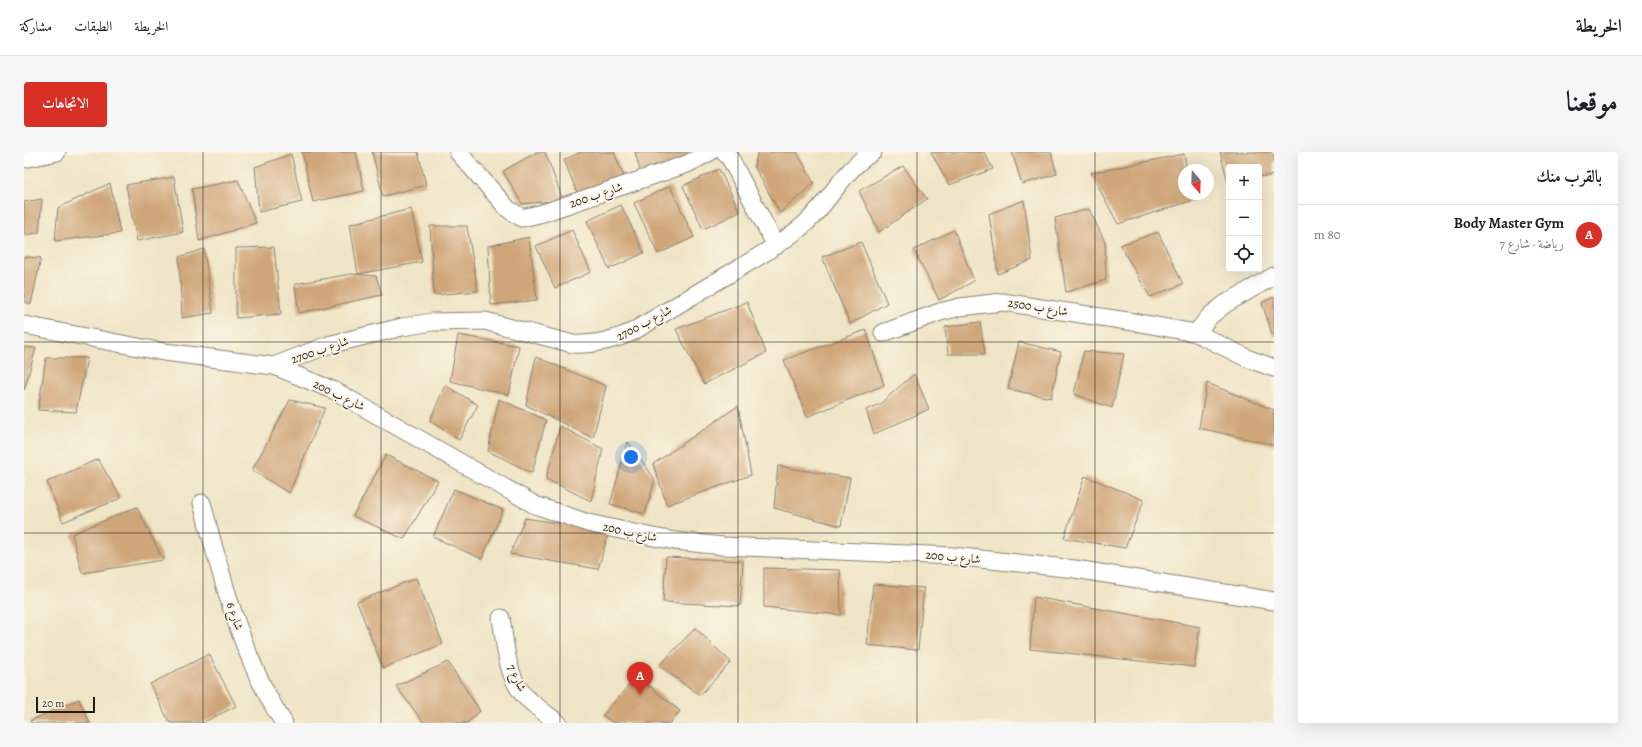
<!DOCTYPE html>
<html lang="ar">
<head>
<meta charset="utf-8">
<style>
  :root { --surface:#fff; --page:#f6f6f6; --text:#202124; --muted:#757577; --line:#e0e0e0; --accent:#d93025 }
  body { margin:0; font-family:Alegreya,Amiri,serif; background:var(--page); color:var(--text); direction:rtl }
  .controls { position:absolute; right:12px; top:12px; display:grid; overflow:hidden; border-radius:4px; box-shadow:0 4px 16px #0002 }
  .controls button { width:36px; height:36px; display:grid; place-items:center; padding:0; border:0; border-bottom:1px solid var(--line); background:var(--surface); color:var(--text); font:20px sans-serif }
  .compass { position:absolute; left:1154px; top:12px; width:36px; height:36px; border-radius:50%; background:var(--surface); box-shadow:0 4px 16px #0002; rotate:161deg }
  .scale { position:absolute; left:12px; bottom:10px; width:59px; box-sizing:border-box; padding-left:4px; border:2px solid #1c1c1c; border-top:0; font-size:11px; line-height:14px; white-space:nowrap; color:#1c1c1c; -webkit-text-stroke:3px #fcf5e5; paint-order:stroke }
  .you { position:absolute; left:607px; top:305px; width:14px; height:14px; margin:-10px; border:3px solid #fff; border-radius:50%; background:#1a73e8; box-shadow:0 0 0 6px #1a73e833 }
  .badge { display:grid; place-items:center; width:26px; height:26px; border-radius:50%; background:var(--accent); color:#fff; font-size:13px; font-weight:700 }
  .pin { position:absolute; translate:-50% -33px; filter:drop-shadow(0 1px 2px #0008) }
  .pin::after { content:''; position:absolute; top:21px; width:14px; height:12px; background:inherit; clip-path:polygon(0 0,100% 0,50% 100%) }
  .list { margin:0; padding:0; list-style:none }
  h2 { display:flex; justify-content:space-between; align-items:center; height:52px; margin:0; padding:0 16px; font-size:17px }
  h2 small { font-size:13px; font-weight:400; color:var(--muted) }
  .list li { display:grid; grid-template-columns:26px 1fr auto; gap:12px; align-items:center; box-sizing:border-box; height:60px; padding:0 16px; border-top:1px solid var(--line) }
  .list b { display:block; font-size:15px; white-space:nowrap }
  .list p { margin:0; font-size:13px; white-space:nowrap; color:var(--muted) }
  .list em { font-size:13px; font-style:normal; color:var(--muted) }
  .icon { flex:none; width:22px; height:22px; fill:none; stroke:currentColor; stroke-width:2; stroke-linecap:round; stroke-linejoin:round }
  .map { position:relative; flex:none; width:1250px; height:571px; overflow:hidden; direction:ltr; border-radius:4px }
  header { display:flex; align-items:center; gap:24px; box-sizing:border-box; height:56px; padding:0 20px; background:var(--surface); border-bottom:1px solid var(--line) }
  header strong { font-size:19px }
  nav { display:flex; gap:22px; margin-inline-start:auto; font-size:14px }
  .intro { display:flex; align-items:center; justify-content:space-between; box-sizing:border-box; height:96px; padding:0 24px }
  h1 { margin:0; font-size:28px }
  .button { padding:10px 18px; border-radius:4px; background:var(--accent); color:#fff; font-size:14px; font-weight:700 }
  main { display:flex; gap:24px; padding:0 24px }
  aside { flex:1; background:var(--surface); border-radius:4px; box-shadow:0 4px 16px #0002 }
  .map>svg:first-child { display:block }
  .building { fill:#cfa679 }
  .lines { fill:none; stroke-linecap:round; stroke-linejoin:round }
  .street-casing { stroke:#868070; stroke-width:19 }
  .street { stroke:#fff; stroke-width:17 }
  .grid { fill:none; stroke:#1c1c1c; stroke-width:1; stroke-opacity:0.55 }
  .labels { text-anchor:middle; stroke-width:3.5; stroke-linejoin:round; paint-order:stroke }
  .street-label { font-size:12px; fill:#1c1c1c; stroke:#fcf5e5 }
</style>
</head>
<body>
<header>
<strong>الخريطة</strong>
<nav><a>الخريطة</a><a>الطبقات</a><a>مشاركة</a></nav>
</header>
<div class="intro"><h1>موقعنا</h1><a class="button">الاتجاهات</a></div>
<main>
<aside>
<h2>بالقرب منك<small></small></h2>
<ul class="list">
<li><span class="badge">A</span><div><b>Body Master Gym</b><p>رياضة · شارع 7</p></div><em>80 m</em></li>
</ul>
</aside>
<div class="map">
<svg width="1250" height="571" viewBox="0 0 1250 571">
  <rect width="100%" height="100%" fill="#fcf5e5"/>
  <filter id="ink" filterUnits="userSpaceOnUse"><feTurbulence type="fractalNoise" baseFrequency=".025" numOctaves="2"/><feDisplacementMap in="SourceGraphic" scale="8" xChannelSelector="R" yChannelSelector="G"/><feConvolveMatrix kernelMatrix="1 2 1 2 8 2 1 2 1" color-interpolation-filters="sRGB"/></filter>
  <filter id="wash" filterUnits="userSpaceOnUse"><feTurbulence type="fractalNoise" baseFrequency=".012" numOctaves="4" result="noise"/><feDisplacementMap in="SourceGraphic" scale="16" xChannelSelector="R" yChannelSelector="G"/><feGaussianBlur stdDeviation="0.9" result="paint"/><feColorMatrix in="noise" values="0 0 0 0 0 0 0 0 0 0 0 0 0 0 0 0 0 1.4 0 .05"/><feComposite in="paint" operator="in"/></filter>
  <g filter="url(#wash)">
    <rect width="100%" height="100%" fill="#efe4c5"/>
    <g id="blocks">
      <path class="building" d="M278 0H332L340 39 289 50Z
        M348 0H394L402 33 359 44Z
        M513 0H521L539 48 498 52 479 19Z
        M557 0H590L600 25 555 45 540 8Z
        M611 0H663L664 7 617 22Z
        M734 0H773L790 31 756 61 730 14Z
        M907 0H960L969 17 925 33Z
        M988 0H1027L1033 22 998 32Z
        M1196 0H1250V23L1235 25V15H1205V30H1204Z
        M267 2 278 50 235 60 231 15Z
        M1160 2 1163 18H1160V42H1169L1170 48 1094 72 1067 21Z
        M879 14 903 47 855 80 835 39Z
        M695 17 716 60 679 77 659 34Z
        M150 25 159 80 113 89 102 33Z
        M214 28 232 71 175 89 168 37Z
        M86 31 96 81 31 89 34 56Z
        M646 34 670 85 634 102 610 51Z
        M18 47 15 80 0 84V50Z
        M1000 48 1008 108 974 122 965 62Z
        M597 53 620 101 585 117 563 69Z
        M387 57 398 110 334 122 326 72Z
        M1065 57 1081 90 1082 128 1042 140 1031 66Z
        M406 74H443L454 139 410 143Z
        M548 78 567 120 531 136 512 94Z
        M930 78 950 129 915 148 890 98Z
        M1134 80 1159 132 1126 145 1096 93Z
        M505 85 513 148 467 153 464 94Z
        M837 90 863 151 826 172 798 105Z
        M250 95 257 162 212 166V96Z
        M180 97 189 161 158 166 155 105Z
        M0 105 17 106 7 152 0 150Z
        M327 122 352 124 358 143 275 161 271 132Z
        M1250 145V188L1238 151Z
        M723 150 742 201 680 232 652 177Z
        M956 170 961 202H924L921 175Z
        M842 178 860 233 783 265 760 208Z
        M434 183 495 194 485 243 426 229Z
        M995 190 1037 200 1027 246 984 237Z
        M0 195 12 196 0 238Z
        M1060 199 1100 202 1088 256 1050 242Z
        M512 205 582 234 569 286 502 253Z
        M22 206H63L52 260 14 258Z
        M890 222 905 257 850 282 842 258 856 252Z
        M1183 231 1250 258V293L1175 276Z
        M421 233 454 253 435 288 406 269Z
        M475 247 522 268 508 321 464 299Z
        M266 248 301 256 265 341 228 318Z
        M714 254 727 323 643 353 629 312Z
        M536 274 579 297 567 349 522 327Z
        M604 290 631 327 621 362 586 352Z
        M362 303 414 329 380 387 329 364Z
        M74 307 97 346 39 370 23 330Z
        M754 314 826 326 817 374 750 356Z
        M1061 324 1120 348 1101 396 1040 386Z
        M430 337 479 358 458 407 409 385Z
        M113 355 139 408 58 421 48 382Z
        M501 366 585 379 574 417 486 402Z
        M642 405 719 409 716 454 639 450Z
        M740 416 816 418 817 463 740 455Z
        M392 426 419 492 359 516 333 450Z
        M849 432 900 436 894 498 843 493Z
        M1010 445 1176 475 1170 515 1006 497Z
        M671 476 707 510 676 543 635 514Z
        M185 502 212 554 178 571H146L126 532Z
        M424 510 456 559 443 571H400L372 534Z
        M613 524 656 559 646 571H589L579 563Z
        M55 547 66 571H7L6 569Z"/>
    </g>
  </g>
  <g filter="url(#ink)">
    <use href="#blocks" fill-opacity="0" stroke="#868070" stroke-width="1"/>
    <g class="lines">
      <defs>
        <path id="street" d="M434 0 484 57 498 66 519 61 663 12 686 0
          M700 0 706 6 752 94
          M0 7 33 0
          M1250 124 1201 152 1186 164 1172 181 1225 207 1250 216
          M0 173 140 200 250 214 311 239 511 353 564 371 624 384 651 389 699 394 929 404 1051 417 1250 449
          M859 181 916 160 936 155 978 150 1110 170 1172 181
          M250 214 304 193 378 175 408 170 461 169 549 192C570 193 588 189 608 180 640 161 672 142 705 122 729 108 754 94 776 76 804 54 818 18 849 0
          M178 351C197 423 218 508 260 571
          M477 466C481 490 482 520 498 541 505 550 524 563 534 571"/>
      </defs>
      <use href="#street" class="street-casing"/>
      <use href="#street" class="street"/>
    </g>
  </g>
  <path class="grid" d="M179 0V571M357 0V571M536 0V571M714 0V571M893 0V571M1071 0V571M0 190H1250M0 381H1250"/>
  <g class="labels">
    <g class="street-label">
      <text transform="translate(572 43) rotate(-19)" y="4">شارع ب 200</text>
      <text transform="translate(1014 155) rotate(9)" y="4">شارع ب 2500</text>
      <text transform="translate(620 171) rotate(-28)" y="4">شارع ب 2700</text>
      <text transform="translate(296 198) rotate(-19)" y="4">شارع ب 2700</text>
      <text transform="translate(315 243) rotate(26)" y="4">شارع ب 200</text>
      <text transform="translate(606 380) rotate(12)" y="4">شارع ب 200</text>
      <text transform="translate(929 405) rotate(5)" y="4">شارع ب 200</text>
      <text transform="translate(211 464) rotate(71)" y="4">شارع 6</text>
      <text transform="translate(493 526) rotate(64)" y="4">شارع 7</text>
    </g>
  </g>
</svg>
<div class="controls">
<button>+</button>
<button>−</button>
<button><svg class="icon" aria-label="locate" viewBox="0 0 24 24"><circle cx="12" cy="12" r="6"/><path d="M12 2v4M12 18v4M2 12h4M18 12h4"/></svg></button>
</div>
<svg class="compass" viewBox="-18 -18 36 36"><path d="M0-13l5 13h-10z" fill="#e53935"/><path d="M0 13l5-13h-10z" fill="#757577"/></svg>
<div class="scale">20 m</div>
<div class="you"></div>
<div class="pin badge" style="left:616px;top:543px">A</div>
</div>
</main>
</body>
</html>
